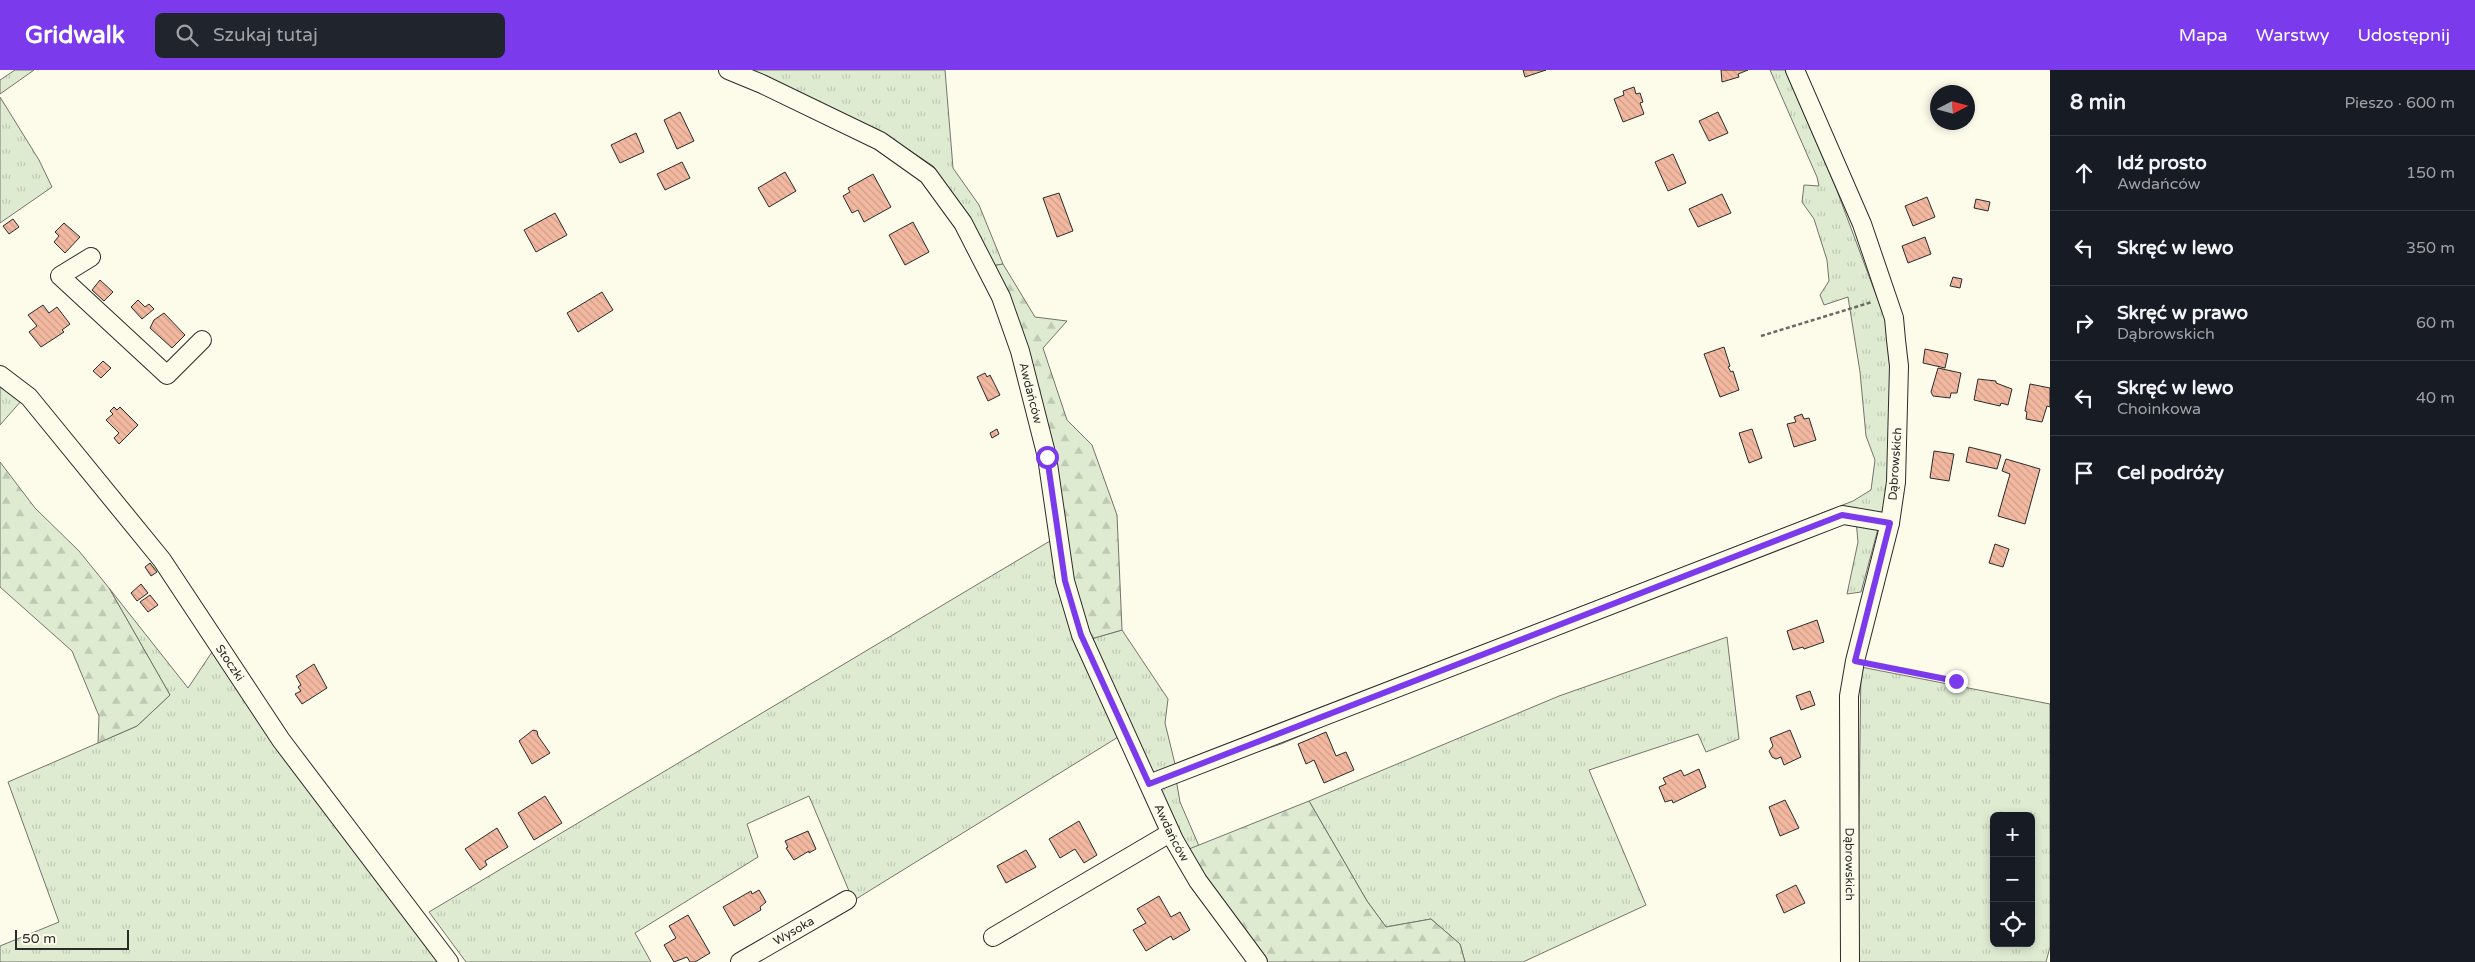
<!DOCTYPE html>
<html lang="pl">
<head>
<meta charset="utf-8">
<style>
  :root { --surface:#171b24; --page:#20242c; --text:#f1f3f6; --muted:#9ea1a6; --line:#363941; --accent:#7c3aed }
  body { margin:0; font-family:"Varela Round",sans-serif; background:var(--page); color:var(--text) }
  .controls { position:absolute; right:15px; bottom:15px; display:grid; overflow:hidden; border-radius:8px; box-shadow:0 2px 8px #0003 }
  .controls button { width:45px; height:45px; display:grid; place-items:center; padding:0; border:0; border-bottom:1px solid var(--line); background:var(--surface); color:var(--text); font:25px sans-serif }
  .compass { position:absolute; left:1930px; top:15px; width:45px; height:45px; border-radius:50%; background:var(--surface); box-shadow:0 2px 8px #0003; rotate:84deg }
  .scale { position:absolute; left:15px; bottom:12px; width:114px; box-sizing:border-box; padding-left:5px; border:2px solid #2b2b2b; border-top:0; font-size:14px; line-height:18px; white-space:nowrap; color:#2b2b2b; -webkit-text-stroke:4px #fdfbea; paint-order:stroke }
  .stop { position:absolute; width:15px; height:15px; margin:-11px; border:4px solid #7c3aed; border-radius:50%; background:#fff }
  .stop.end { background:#7c3aed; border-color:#fff; box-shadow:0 1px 5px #0008 }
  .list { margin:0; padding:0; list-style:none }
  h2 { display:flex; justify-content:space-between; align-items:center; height:65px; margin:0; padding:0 20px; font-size:21px }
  h2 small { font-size:16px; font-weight:400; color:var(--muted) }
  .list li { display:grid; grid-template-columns:32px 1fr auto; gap:15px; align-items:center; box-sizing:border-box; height:75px; padding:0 20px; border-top:1px solid var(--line) }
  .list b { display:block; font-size:19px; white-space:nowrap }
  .list p { margin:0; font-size:16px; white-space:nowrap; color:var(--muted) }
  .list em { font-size:16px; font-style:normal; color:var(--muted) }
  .icon { flex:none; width:28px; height:28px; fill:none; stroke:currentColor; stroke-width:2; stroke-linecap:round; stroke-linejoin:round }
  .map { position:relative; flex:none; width:2050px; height:892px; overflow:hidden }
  header { display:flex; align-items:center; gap:30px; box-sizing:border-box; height:70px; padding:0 25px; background:var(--accent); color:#fff }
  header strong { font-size:24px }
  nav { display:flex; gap:28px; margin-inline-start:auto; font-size:18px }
  .search { width:350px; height:45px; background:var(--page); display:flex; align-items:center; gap:12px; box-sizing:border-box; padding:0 18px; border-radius:8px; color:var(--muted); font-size:19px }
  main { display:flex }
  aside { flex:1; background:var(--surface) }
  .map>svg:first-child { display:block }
  .grass { fill:url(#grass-tufts); stroke:#74746e; fill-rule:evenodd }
  .forest { fill:url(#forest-firs); stroke:#74746e }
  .building { fill:url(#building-back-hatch); stroke:#2b2b2b }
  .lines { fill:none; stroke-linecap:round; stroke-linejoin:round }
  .minor-casing { stroke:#2b2b2b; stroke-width:20 }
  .path { stroke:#6a6964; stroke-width:2.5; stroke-dasharray:4 2.5; stroke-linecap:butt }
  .minor { stroke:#fdfbea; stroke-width:18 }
  .route { stroke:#7c3aed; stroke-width:6 }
  .labels { text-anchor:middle; stroke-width:4; stroke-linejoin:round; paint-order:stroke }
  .street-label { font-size:12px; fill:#2b2b2b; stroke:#fdfbea }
</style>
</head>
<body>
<header>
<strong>Gridwalk</strong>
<div class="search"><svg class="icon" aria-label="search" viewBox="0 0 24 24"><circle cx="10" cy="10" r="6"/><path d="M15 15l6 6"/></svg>Szukaj tutaj</div>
<nav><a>Mapa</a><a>Warstwy</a><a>Udostępnij</a></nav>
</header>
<main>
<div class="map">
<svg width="2050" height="892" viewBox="0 0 2050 892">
  <defs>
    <pattern id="grass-tufts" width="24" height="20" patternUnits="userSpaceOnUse" patternTransform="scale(1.25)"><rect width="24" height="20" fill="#deebd1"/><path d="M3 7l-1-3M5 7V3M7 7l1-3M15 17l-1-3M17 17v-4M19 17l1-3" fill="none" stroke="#bfcab4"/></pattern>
    <pattern id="forest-firs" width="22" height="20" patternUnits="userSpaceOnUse" patternTransform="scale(1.25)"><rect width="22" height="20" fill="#deebd1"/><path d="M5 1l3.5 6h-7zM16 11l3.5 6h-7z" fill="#bfcab4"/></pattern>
    <pattern id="building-back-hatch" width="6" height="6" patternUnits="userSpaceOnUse" patternTransform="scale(1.25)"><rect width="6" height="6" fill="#f2b8a0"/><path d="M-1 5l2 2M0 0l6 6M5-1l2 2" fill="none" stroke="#d09e8a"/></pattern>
  </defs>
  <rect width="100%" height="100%" fill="#fdfbea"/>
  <path class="grass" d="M15 0H34L0 24V10Z
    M743 0H945L953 98 979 135 1003 194 992 196 957 133 933 96 879 60 762 6Z
    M1770 0H1785L1836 118 1888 257 1892 361 1885 433 1861 522 1847 524 1858 472 1856 450 1429 612 1281 674 1176 709 1180 732 1199 776 1174 785 1123 664 856 829 849 821 809 726 747 754 758 787 635 863 651 892H466L429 842 1060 465 1091 569 1122 560 1168 629 1165 653 1175 694 1853 431 1871 420 1875 390 1866 366 1860 302 1848 227 1824 235 1820 225 1829 211 1827 190 1814 149 1802 132 1804 115 1819 116 1817 107Z
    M0 27 39 90 52 117 0 153Z
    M0 313 22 330 0 355Z
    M109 518 188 618 212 582 244 630 438 892H0V876L59 852 8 712 137 656 170 625Z
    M1727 567 1739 669 1706 682 1698 664 1589 700 1646 835 1523 892H1465L1460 874 1431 849 1386 857 1367 831 1309 731 1559 626Z
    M1861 597 2050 634V877L2046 892H1857ZM1994 746H2031V873H1994Z"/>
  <path class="forest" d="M1003 194 1035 247 1067 251 1043 278 1067 350 1092 375 1117 445 1122 560 1091 569 1061 478 992 196Z
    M0 392 35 438 79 481 109 518 170 625 137 656 98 673 99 646 72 581 0 517Z
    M1309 731 1367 831 1386 857 1431 849 1460 874 1465 892H1247L1174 785Z"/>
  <path class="building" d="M1523 0H1546L1525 7Z
    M1721 0H1748L1738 4 1739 7 1722 12Z
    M1634 17 1636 24 1640 23 1643 32 1640 33 1644 44 1623 52 1614 29 1624 25 1623 21Z
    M680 42 694 71 677 79 664 50Z
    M1718 42 1728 63 1709 71 1699 51Z
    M636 63 644 82 620 93 611 75Z
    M1673 84 1686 113 1668 121 1655 92Z
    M682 92 690 108 665 120 657 104Z
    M785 102 796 121 769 137 758 118Z
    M873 104 891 137 864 152 858 140 852 143 843 126 850 122 848 118Z
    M1059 123 1073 161 1057 167 1043 128Z
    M1722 124 1731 143 1698 157 1689 139Z
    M1927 127 1935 147 1913 156 1905 136Z
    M1976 129 1990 132 1988 141 1974 138Z
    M555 143 567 165 536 182 524 160Z
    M13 149 19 157 9 164 3 156Z
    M913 152 929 182 905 195 889 165Z
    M64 153 80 167 65 183 54 172 59 166 55 162Z
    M1925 167 1931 184 1908 193 1902 176Z
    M1953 207 1962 209 1960 218 1950 216Z
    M100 210 113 222 104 231 92 220Z
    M602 222 613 240 578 262 567 243Z
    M138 230 145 237 149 234 154 239 142 249 131 237Z
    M43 235 49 243 57 237 70 254 62 260 64 262 41 277 29 262 37 256 28 245Z
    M164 243 185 265 172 278 150 258 154 250Z
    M1724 277 1730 296 1728 297 1731 302 1733 301 1739 320 1720 327 1704 284Z
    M1925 279 1948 284 1945 298 1923 293Z
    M103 291 111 298 101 308 93 301Z
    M1938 298 1961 303 1957 323H1951L1950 328 1933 326 1931 322Z
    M985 303 987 307 990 305 1000 325 988 331 977 307Z
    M1978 309 1996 311V313L2012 319 2008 335 2001 333 2000 336 1974 330Z
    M2030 314 2050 318V337L2047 336 2042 352 2026 349 2027 342 2025 341Z
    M114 337 117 340 120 337 138 355 119 374 114 368 119 363 106 350 113 344 110 341Z
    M1802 344 1804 349 1809 348 1816 370 1794 377 1787 354 1796 352 1794 347Z
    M997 359 999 364 992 368 990 363Z
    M1752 359 1762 388 1749 393 1739 363Z
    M1969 377 2001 385 1997 399 1966 392Z
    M1934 381 1954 384 1949 411 1930 408Z
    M2006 389 2040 399 2025 454 1998 446 2010 404 2002 401Z
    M1995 474 2009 479 2003 497 1989 493Z
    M150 493 157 502 151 506 145 497Z
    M141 514 148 523 137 531 131 523Z
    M150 525 158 535 148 542 140 532Z
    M1817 550 1824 572 1804 579 1803 577 1793 580 1787 561Z
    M314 594 327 618 302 634 295 624 301 621 298 617 301 615 296 606Z
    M1810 621 1815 635 1801 640 1796 626Z
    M533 660 537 661 538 666 550 683 532 694 519 671Z
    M1790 660 1801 687 1784 695 1781 687 1776 689 1772 687 1769 681 1773 676 1770 668Z
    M1326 662 1336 686 1346 682 1354 700 1324 713 1314 690 1306 694 1298 674Z
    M1699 699 1706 717 1673 733 1672 730 1665 732 1659 717 1666 714 1663 708 1681 700 1684 706Z
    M545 726 562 753 534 770 518 743Z
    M1785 730 1799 758 1780 766 1769 737Z
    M1079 751 1097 785 1084 793 1075 779 1060 788 1049 769Z
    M497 758 508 777 485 791 487 795 480 800 465 779Z
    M808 761 816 779 809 783V781L794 790 786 778 788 777 785 771Z
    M1026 780 1036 797 1006 813 997 796Z
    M1796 815 1805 833 1784 843 1776 825Z
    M759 820 766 832 760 837 761 840 734 856 723 837 751 821 752 824Z
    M1159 826 1171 847 1180 842 1190 860 1173 870 1171 866 1146 881 1133 860 1146 853 1137 839Z
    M688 845 710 883 695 892H690L687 887 674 892 664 875 676 868 669 856Z"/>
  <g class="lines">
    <defs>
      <g id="minor">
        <path id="s1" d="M728 0 762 14 880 71 928 105 963 153 1001 227 1020 281 1047 387 1065 511 1081 565 1174 770 1198 811 1258 892"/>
        <path id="s2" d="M1795 0 1862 154 1894 248 1896 270 1899 296 1896 412 1890 453 1855 591 1849 626 1850 892"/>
        <path d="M91 187 60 206 167 305 202 270"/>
        <path id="s3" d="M0 305 29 327 162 490 281 670 449 892"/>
        <path d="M1149 714 1843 445 1890 453"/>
        <path d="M993 867 1170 763"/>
        <path id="s4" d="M740 892 847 830"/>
      </g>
    </defs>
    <use href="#minor" class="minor-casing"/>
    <path class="path" d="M1761 266 1872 232
      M1872 594 1956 611"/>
    <use href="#minor" class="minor"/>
  </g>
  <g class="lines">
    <path class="route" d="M1047 387 1065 511 1081 565 1149 714 1842 445 1890 453 1855 591 1956 611"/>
  </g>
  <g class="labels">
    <g class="street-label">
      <text dy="4" stroke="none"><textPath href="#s1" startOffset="470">Awdańców</textPath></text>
      <text transform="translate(1895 394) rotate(-86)" y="4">Dąbrowskich</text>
      <text dy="4" stroke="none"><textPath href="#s3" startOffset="370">Stoczki</textPath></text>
      <text dy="4" stroke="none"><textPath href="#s1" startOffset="935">Awdańców</textPath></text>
      <text dy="4" stroke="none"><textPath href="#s2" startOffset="819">Dąbrowskich</textPath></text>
      <text dy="4" stroke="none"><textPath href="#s4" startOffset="62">Wysoka</textPath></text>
    </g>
  </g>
</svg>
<div class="controls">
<button>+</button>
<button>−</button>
<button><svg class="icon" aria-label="locate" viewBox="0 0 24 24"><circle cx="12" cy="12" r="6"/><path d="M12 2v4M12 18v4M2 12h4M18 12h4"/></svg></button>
</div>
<svg class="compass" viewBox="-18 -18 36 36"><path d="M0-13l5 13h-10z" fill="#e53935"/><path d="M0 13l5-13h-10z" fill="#9ea1a6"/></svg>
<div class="scale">50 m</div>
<div class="stop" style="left:1047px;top:387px"></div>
<div class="stop end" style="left:1956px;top:611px"></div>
</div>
<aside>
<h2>8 min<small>Pieszo · 600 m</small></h2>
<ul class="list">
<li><svg class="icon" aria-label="ahead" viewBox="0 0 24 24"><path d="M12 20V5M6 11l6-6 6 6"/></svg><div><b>Idź prosto</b><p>Awdańców</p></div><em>150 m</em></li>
<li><svg class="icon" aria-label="left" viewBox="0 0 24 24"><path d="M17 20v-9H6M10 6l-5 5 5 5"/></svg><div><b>Skręć w lewo</b></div><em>350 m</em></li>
<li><svg class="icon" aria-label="right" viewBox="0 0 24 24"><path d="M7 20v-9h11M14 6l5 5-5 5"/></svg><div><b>Skręć w prawo</b><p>Dąbrowskich</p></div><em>60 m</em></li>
<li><svg class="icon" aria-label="left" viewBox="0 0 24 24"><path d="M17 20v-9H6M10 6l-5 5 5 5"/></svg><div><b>Skręć w lewo</b><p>Choinkowa</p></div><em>40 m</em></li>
<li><svg class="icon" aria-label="arrive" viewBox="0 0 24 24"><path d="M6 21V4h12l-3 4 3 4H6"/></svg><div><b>Cel podróży</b></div></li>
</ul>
</aside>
</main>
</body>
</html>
